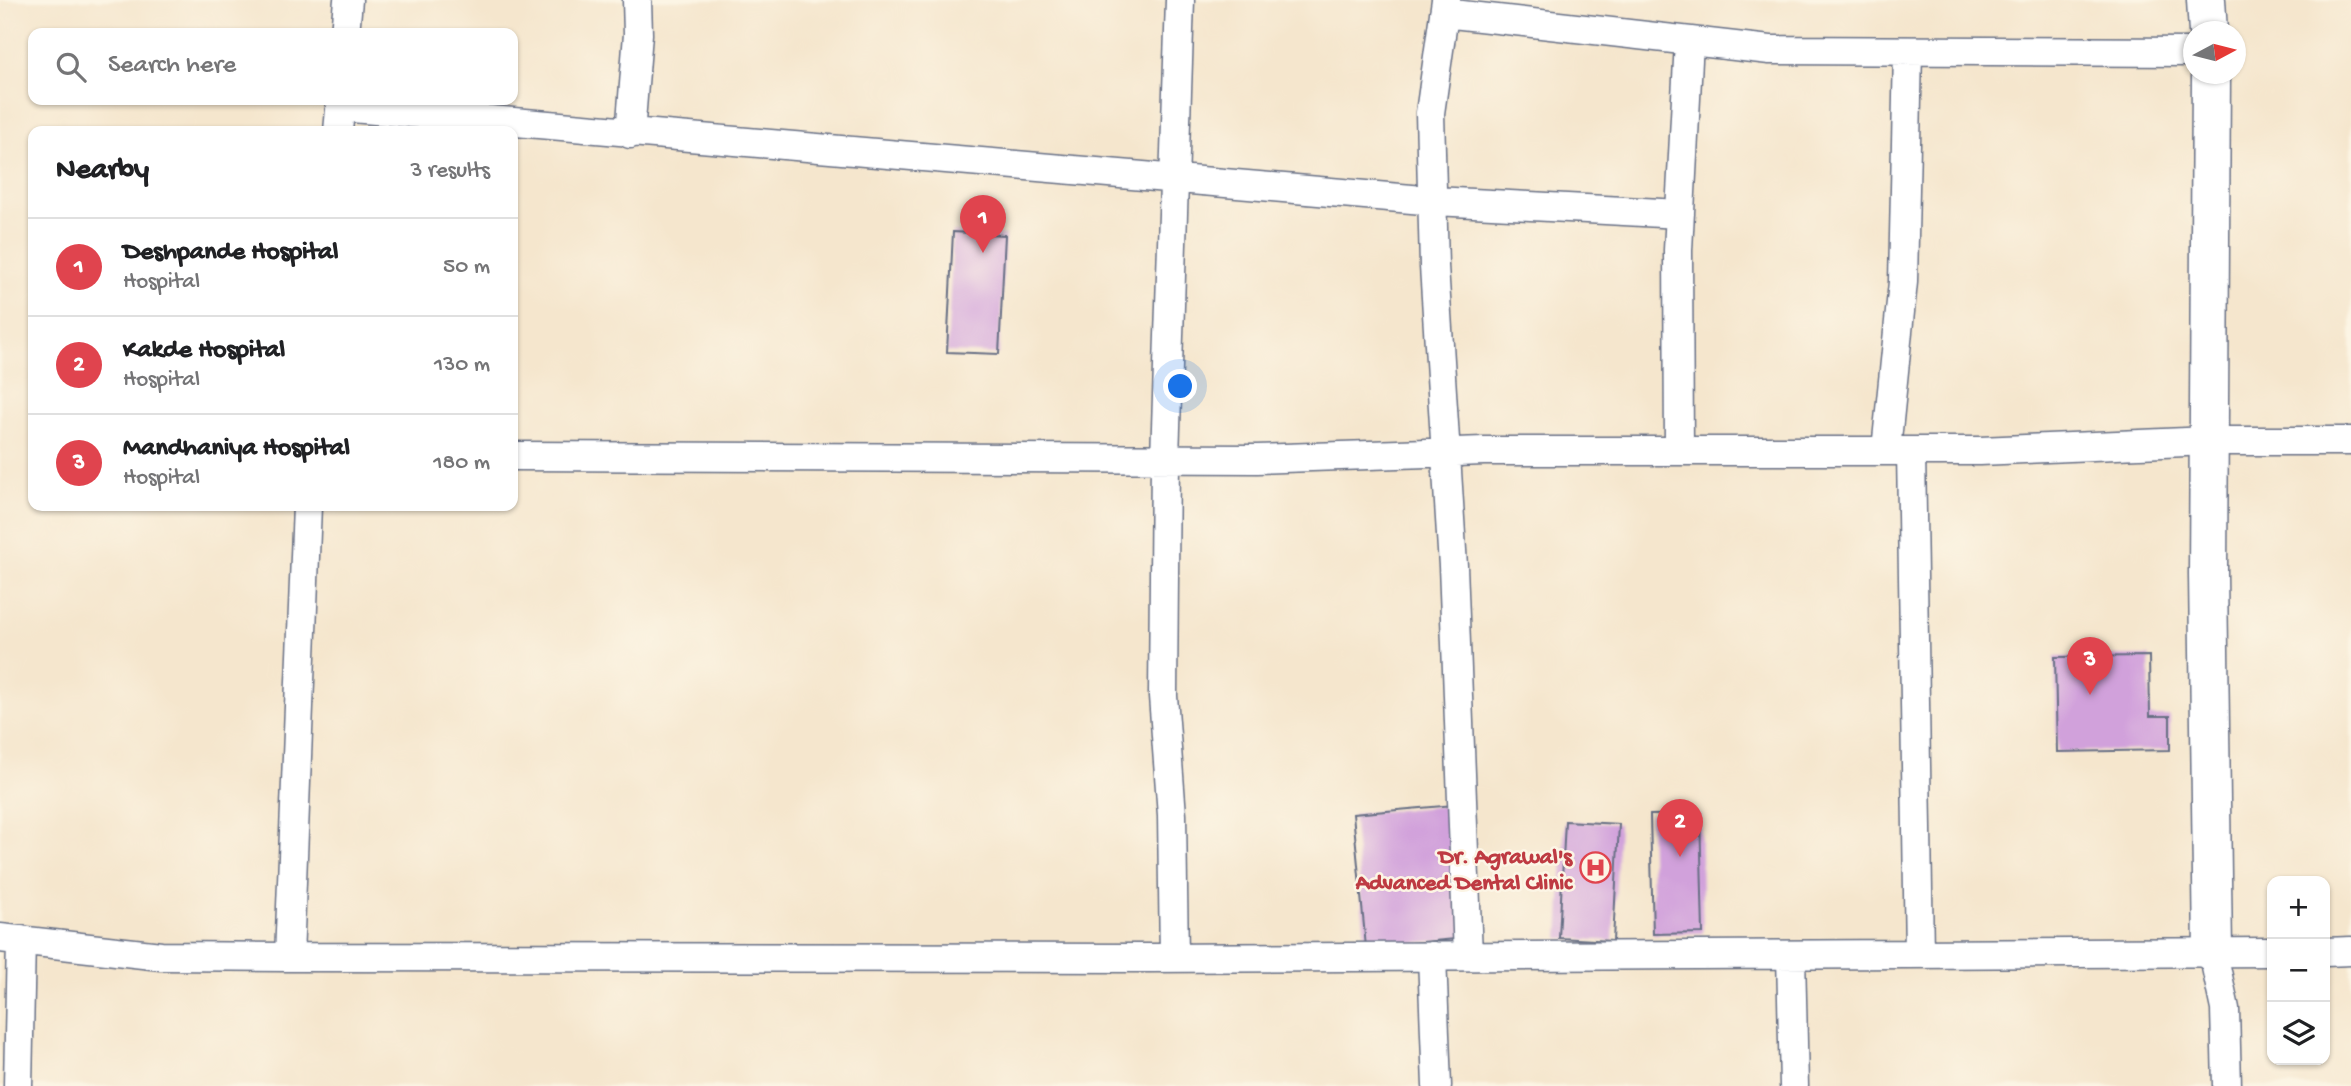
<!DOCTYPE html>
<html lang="en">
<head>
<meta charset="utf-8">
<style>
  :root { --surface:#fff; --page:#f6f6f6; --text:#202124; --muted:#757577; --line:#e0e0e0; --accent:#b45309 }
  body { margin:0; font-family:"Gochi Hand",sans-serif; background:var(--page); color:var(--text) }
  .controls { position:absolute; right:21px; bottom:21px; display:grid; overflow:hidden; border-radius:14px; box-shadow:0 2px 5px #0004 }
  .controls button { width:63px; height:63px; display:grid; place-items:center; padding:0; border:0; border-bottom:2px solid var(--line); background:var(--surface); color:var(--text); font:35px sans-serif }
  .compass { position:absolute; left:2183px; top:21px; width:63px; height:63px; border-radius:50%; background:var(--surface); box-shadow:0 2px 5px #0004; rotate:83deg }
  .you { position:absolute; left:1181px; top:387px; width:24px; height:24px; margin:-18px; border:5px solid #fff; border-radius:50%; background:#1a73e8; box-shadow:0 0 0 10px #1a73e833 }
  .badge { display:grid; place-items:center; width:46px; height:46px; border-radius:50%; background:var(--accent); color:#fff; font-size:23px; font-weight:700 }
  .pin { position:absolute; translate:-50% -58px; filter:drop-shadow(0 2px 4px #0008) }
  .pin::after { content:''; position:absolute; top:37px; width:24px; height:21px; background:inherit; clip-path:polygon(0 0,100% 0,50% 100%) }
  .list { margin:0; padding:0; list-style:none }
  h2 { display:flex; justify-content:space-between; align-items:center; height:91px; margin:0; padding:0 28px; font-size:30px }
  h2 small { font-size:23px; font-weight:400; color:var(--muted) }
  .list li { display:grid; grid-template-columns:46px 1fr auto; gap:21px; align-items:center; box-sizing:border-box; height:98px; padding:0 28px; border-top:2px solid var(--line) }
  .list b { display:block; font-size:26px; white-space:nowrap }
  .list p { margin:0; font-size:23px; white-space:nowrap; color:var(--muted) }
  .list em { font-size:23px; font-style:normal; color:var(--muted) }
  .icon { flex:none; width:38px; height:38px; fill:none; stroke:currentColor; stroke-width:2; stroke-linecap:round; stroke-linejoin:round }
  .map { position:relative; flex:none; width:2351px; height:1086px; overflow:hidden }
  .search { position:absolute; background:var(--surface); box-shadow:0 2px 5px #0004; left:28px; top:28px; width:490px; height:77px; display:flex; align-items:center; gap:18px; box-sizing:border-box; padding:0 24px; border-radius:14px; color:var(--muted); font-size:26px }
  .panel { position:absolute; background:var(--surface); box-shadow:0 2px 5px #0004; left:28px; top:126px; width:490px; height:385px; border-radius:14px }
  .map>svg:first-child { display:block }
  .building { fill:#d1a1db }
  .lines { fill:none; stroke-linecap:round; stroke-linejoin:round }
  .street-casing { stroke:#676f85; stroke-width:31 }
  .secondary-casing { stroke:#676f85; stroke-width:41 }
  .street { stroke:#fff; stroke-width:28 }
  .secondary { stroke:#fff; stroke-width:38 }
  .labels { text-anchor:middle; stroke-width:5; stroke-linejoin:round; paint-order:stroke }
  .health-label { font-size:23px; font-weight:bold; fill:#be3a42; stroke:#fcf5e5; text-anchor:end }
</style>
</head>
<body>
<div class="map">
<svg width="2351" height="1086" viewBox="0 0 2351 1086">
  <rect width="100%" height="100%" fill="#fcf5e5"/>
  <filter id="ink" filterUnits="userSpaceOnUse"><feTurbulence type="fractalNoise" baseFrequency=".0143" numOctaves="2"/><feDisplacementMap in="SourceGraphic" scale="14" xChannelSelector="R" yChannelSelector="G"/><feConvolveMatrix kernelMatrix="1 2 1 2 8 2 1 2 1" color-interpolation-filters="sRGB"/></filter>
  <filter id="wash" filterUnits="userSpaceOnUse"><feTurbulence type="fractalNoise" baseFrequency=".00686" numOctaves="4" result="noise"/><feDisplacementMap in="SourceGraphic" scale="28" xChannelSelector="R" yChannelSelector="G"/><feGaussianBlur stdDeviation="1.57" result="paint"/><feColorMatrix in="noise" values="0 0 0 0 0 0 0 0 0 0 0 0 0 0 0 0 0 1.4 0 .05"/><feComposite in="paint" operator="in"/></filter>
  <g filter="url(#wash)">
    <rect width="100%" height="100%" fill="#f5e6cd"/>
    <g id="blocks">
      <path class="building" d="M953 232 1005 235 999 354 947 352Z
        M2149 656 2150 716H2170V750L2057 752 2055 657Z
        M1454 805 1467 938 1366 947 1353 814Z
        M1700 814 1703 933 1653 934 1650 815Z
        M1565 821 1619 824 1613 941 1559 938Z"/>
    </g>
  </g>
  <g filter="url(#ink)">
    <use href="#blocks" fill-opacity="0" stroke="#676f85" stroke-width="2"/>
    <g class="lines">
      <defs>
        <path id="street" d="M1446 0 1430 113 1434 266 1453 566 1468 956
          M1444 13 1770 50 2194 52
          M345 33 348 0
          M340 107 1435 201 1680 214
          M338 131 341 100
          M630 134 638 34 637 0
          M1886 450 1903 282 1908 51
          M1679 451 1678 250 1689 41
          M1911 451 1919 954
          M513 456 1257 459 1484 451H1980L2209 441H2351
          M0 938 161 956 289 957 1150 958 2272 952
          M2325 952 2351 951
          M2213 953 2225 1009 2227 1086
          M1791 955 1794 1086
          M1432 956 1437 1086
          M289 957 307 506
          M1174 958 1172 815 1163 696 1165 458 1180 0
          M18 1086 21 940"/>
        <path id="secondary" d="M2206 0 2208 32
          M2211 74 2208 574 2213 953"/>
      </defs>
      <use href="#street" class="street-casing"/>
      <use href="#secondary" class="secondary-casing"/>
      <use href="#street" class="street"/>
      <use href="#secondary" class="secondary"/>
    </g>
  </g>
  <defs>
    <symbol id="hospital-ring" viewBox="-11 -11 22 22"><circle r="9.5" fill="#fcf5e5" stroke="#e0444e" stroke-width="1.5"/><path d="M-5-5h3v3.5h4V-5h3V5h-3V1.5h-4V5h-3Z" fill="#e0444e"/></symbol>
  </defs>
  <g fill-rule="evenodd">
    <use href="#hospital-ring" x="1578" y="850" width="35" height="35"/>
  </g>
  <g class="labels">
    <g class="health-label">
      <text x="1572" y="863">Dr. Agrawal's<tspan x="1572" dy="26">Advanced Dental Clinic</tspan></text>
    </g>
  </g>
</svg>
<div class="controls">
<button>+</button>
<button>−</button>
<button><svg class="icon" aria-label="layers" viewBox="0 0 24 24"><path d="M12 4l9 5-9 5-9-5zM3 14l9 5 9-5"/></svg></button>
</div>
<svg class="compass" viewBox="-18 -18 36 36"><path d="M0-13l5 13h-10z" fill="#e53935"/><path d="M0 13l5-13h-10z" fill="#757577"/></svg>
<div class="you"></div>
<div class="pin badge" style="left:983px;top:253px;background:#e0444e">1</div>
<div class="pin badge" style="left:1680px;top:857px;background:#e0444e">2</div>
<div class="pin badge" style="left:2090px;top:695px;background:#e0444e">3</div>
<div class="search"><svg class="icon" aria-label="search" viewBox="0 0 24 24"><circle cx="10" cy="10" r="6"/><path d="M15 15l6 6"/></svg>Search here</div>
<section class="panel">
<h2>Nearby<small>3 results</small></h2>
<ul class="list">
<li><span class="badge" style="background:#e0444e">1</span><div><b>Deshpande Hospital</b><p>Hospital</p></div><em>50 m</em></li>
<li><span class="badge" style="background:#e0444e">2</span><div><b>Kakde Hospital</b><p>Hospital</p></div><em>130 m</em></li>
<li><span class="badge" style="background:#e0444e">3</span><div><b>Mandhaniya Hospital</b><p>Hospital</p></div><em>180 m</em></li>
</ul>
</section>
</div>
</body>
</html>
